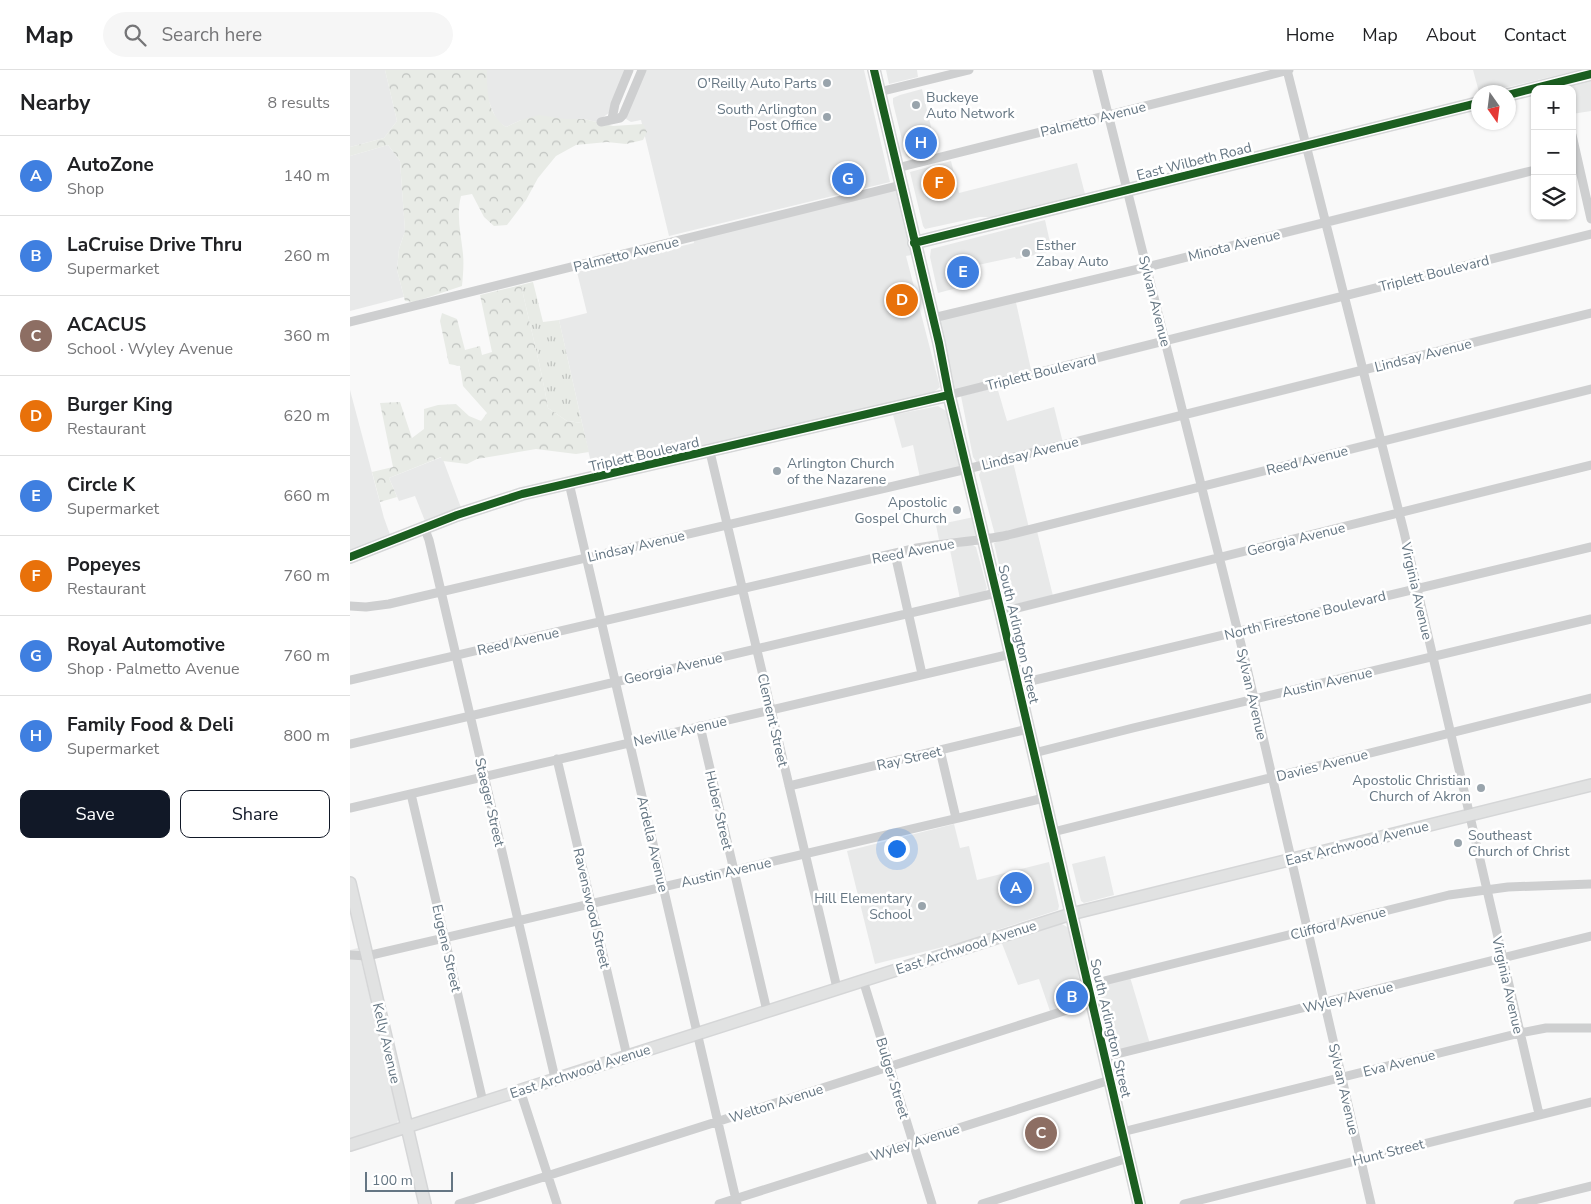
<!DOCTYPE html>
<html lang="en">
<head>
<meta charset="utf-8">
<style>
  :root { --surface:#fff; --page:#f6f6f6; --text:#202124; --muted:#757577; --line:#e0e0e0; --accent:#111827 }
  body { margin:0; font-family:"Nunito Sans",sans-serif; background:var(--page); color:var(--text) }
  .controls { position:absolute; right:15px; top:15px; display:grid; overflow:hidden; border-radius:10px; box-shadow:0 1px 4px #0004 }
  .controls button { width:45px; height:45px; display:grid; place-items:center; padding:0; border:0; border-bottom:1px solid var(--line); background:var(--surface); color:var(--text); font:25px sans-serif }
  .compass { position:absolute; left:1121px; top:15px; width:45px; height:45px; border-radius:50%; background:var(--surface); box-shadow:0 1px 4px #0004; rotate:166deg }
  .scale { position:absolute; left:15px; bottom:12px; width:88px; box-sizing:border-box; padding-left:5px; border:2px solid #657683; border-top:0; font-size:14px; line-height:18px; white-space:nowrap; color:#657683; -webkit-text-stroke:4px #fff; paint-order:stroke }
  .you { position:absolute; left:546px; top:778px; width:18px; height:18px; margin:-12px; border:4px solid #fff; border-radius:50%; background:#1a73e8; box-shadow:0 0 0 8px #1a73e833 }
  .badge { display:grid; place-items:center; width:32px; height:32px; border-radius:50%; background:var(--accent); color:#fff; font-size:16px; font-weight:700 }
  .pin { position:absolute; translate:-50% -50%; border:2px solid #fff; box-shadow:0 1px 5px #0006 }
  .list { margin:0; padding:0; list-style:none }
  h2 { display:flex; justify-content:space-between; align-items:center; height:65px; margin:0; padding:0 20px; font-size:21px }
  h2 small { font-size:16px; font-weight:400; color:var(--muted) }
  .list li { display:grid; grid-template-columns:32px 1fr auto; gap:15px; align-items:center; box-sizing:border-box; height:80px; padding:0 20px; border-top:1px solid var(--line) }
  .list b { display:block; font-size:19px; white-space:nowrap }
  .list p { margin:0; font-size:16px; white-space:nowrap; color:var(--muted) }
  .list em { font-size:16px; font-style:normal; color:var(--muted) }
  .actions { display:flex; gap:10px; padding:15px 20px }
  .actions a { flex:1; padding:11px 0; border:1px solid var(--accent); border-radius:10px; text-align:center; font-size:18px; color:var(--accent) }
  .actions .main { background:var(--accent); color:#fff }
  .icon { flex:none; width:28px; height:28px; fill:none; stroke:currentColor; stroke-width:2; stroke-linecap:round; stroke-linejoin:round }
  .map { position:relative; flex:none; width:1241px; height:1134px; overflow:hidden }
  header { display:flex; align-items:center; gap:30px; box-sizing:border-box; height:70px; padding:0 25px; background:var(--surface); border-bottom:1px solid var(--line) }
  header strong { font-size:24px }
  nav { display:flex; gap:28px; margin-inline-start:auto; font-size:18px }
  .search { width:350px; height:45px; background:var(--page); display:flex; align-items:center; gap:12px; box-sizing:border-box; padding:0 18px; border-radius:28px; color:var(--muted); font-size:19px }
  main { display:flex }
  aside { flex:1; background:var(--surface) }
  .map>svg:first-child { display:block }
  .built { fill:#e8e9e9 }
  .grass { fill:url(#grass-tufts) }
  .forest { fill:url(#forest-crowns) }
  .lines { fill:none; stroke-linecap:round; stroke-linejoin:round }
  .major-casing { stroke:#d5d6d7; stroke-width:14 }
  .minor { stroke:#cecfd0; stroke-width:9 }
  .major { stroke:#e1e2e2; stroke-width:11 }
  .cycleway-casing { stroke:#fff; stroke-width:11 }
  .cycleway { stroke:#1b5e20; stroke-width:8 }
  .poi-dot { fill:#99a4ac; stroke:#fff; stroke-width:2 }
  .labels { text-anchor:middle; stroke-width:5; stroke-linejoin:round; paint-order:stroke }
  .poi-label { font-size:14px; fill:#657683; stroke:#fff; text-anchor:end }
  .street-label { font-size:14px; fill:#657683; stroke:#fff }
</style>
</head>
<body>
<header>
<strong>Map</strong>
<div class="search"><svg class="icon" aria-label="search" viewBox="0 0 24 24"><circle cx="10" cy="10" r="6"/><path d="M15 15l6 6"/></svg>Search here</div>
<nav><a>Home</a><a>Map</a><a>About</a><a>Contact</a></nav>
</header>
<main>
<aside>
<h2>Nearby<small>8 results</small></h2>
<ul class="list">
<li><span class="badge" style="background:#3f7fe0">A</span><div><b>AutoZone</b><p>Shop</p></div><em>140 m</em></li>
<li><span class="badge" style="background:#3f7fe0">B</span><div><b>LaCruise Drive Thru</b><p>Supermarket</p></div><em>260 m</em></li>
<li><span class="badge" style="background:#8d6e63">C</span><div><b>ACACUS</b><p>School · Wyley Avenue</p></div><em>360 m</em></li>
<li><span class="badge" style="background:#e8710a">D</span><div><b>Burger King</b><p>Restaurant</p></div><em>620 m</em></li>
<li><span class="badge" style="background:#3f7fe0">E</span><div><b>Circle K</b><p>Supermarket</p></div><em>660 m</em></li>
<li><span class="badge" style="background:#e8710a">F</span><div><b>Popeyes</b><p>Restaurant</p></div><em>760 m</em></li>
<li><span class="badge" style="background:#3f7fe0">G</span><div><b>Royal Automotive</b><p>Shop · Palmetto Avenue</p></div><em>760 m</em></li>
<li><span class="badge" style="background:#3f7fe0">H</span><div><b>Family Food &amp; Deli</b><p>Supermarket</p></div><em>800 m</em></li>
</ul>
<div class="actions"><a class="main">Save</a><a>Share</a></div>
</aside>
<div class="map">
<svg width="1241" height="1134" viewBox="0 0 1241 1134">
  <defs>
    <pattern id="grass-tufts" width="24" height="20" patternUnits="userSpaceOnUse" patternTransform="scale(1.25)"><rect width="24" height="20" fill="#e8ebe6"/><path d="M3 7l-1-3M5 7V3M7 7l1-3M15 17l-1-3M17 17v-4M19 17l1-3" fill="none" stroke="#c0c3c0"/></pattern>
    <pattern id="forest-crowns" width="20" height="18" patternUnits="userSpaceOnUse" patternTransform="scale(1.25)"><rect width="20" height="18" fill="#e8ebe6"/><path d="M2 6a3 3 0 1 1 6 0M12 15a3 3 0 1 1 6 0" fill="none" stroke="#c0c3c0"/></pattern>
  </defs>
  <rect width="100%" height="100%" fill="#f9f9f9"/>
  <path class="built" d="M0 0H35L47 51 34 68 0 77Z
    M137 0H276L259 43 246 52 234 49 171 50 156 57 147 51 137 27Z
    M295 0H514L540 112 319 166 291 50 281 52 276 49 280 34Z
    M536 0H567L568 7 539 14Z
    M1123 0H1229L1137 22H1129Z
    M1241 4V41L1222 44V19H1212L1211 12Z
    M572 19 587 82 559 88 556 86 543 33V28L550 25Z
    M38 75 50 91 55 161 49 179 47 200 54 227 0 241V86Z
    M601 91 609 123 727 93 735 124 642 147H630L575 159 573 156 560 102Z
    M551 115 567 184 556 186 590 317 584 322 354 378 243 402 209 250 237 243 227 202 344 173 343 167Z
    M695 150 702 181 672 188 666 189 665 187 628 195V197L622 199 626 213 588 223 580 187 581 179Z
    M665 228 682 304 599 325 583 248Z
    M647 317 657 351 704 337 713 373 627 393 623 387 611 326Z
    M0 320 34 448 42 470 0 487Z
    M588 336 596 341 610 395 606 399 570 408 563 375 552 378 543 345Z
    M92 387 113 443 77 456 65 426 49 431 39 408Z
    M663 392 679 458 645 465 629 405 631 401Z
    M624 447 627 461 624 467 589 470 586 455Z
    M687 461 703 526 666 534H658L644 473 651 470Z
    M599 475H623L626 477 637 518 635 522 610 529Z
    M604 754 610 778 619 776 627 810 699 792 709 836 708 840 641 862V865L525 894 497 781Z
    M755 786 764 825 734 833 731 831 722 794Z
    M710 853 719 858 732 924 731 932 701 944 689 909 668 915 651 871Z
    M8 878 49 1048 47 1053 42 1056 0 1070V880Z
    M780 907 800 974 760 981 747 916Z"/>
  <path class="grass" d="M183 212 193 252 209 250 232 353 217 351 198 338C191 296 180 256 171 215Z"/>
  <path class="forest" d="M35 0H137C137 21 137 44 156 57L171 50 189 45 215 49H234L263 56 293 54 297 62 293 70 276 74 257 72 226 75 206 86 188 108 176 130 157 155 144 156 134 147 122 124 111 126C106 145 111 164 113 184 114 195 113 205 112 216L64 232 55 231 47 200 49 179 55 161 50 91 38 75 0 86V77L34 68 47 51Z
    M171 215C180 256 191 296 198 338L217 351 232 353 239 382 226 384 186 379 127 389 117 394 93 391 91 387 39 408 47 427 30 432 22 402 43 397 30 333 50 332 62 368 74 359V339L88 335 106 334 119 346 131 351 137 343 113 316 110 296 99 294 90 251 92 243 107 249 115 280 130 276 132 285 142 282 130 225Z"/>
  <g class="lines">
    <defs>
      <path id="major" d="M524 0 589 273 599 325 651 542 789 1134
        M1158 25 1241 4
        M564 173 1128 33
        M0 487 107 445 172 424 599 325
        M0 813 75 1134
        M0 1075 721 844 1241 715"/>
    </defs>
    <use href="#major" class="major-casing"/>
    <path class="minor" d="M747 0 897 598 1021 1134
      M937 0 1054 462 1189 1044
      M529 22 619 0
      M262 49 265 34 279 0
      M251 52 270 48 273 45 292 0
      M1222 65 1241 149
      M547 98 939 0
      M583 248 797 197 1185 100
      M0 252 551 115
      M599 325 1241 164
      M360 382 487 918
      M219 413 387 1134
      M74 457 79 470 205 1008
      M545 484 572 604
      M0 536 16 537 39 534 617 399 1241 243
      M651 542 1241 395
      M0 610 567 478C597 472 627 472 658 465L1241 319
      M668 614 1241 477
      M350 656 417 941
      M0 674 646 523
      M590 680 606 748
      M684 683 783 658 1241 549
      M207 689 277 986
      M439 716 678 659
      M61 724 133 1032
      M0 738 661 584
      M703 762 1241 628
      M0 885 17 886 694 728
      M513 910 582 1134
      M738 915 1099 825 1158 817 1241 814
      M755 987 1241 866
      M170 1020 207 1134
      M772 1062 1170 963 1196 958H1241
      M109 1134 742 932
      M369 1134 760 1010
      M632 1134 778 1088
      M834 1134 1241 1032
      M1168 1134 1241 1116"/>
    <use href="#major" class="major"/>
    <defs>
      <path id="cycleway" d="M524 0 589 273 599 325 651 542 789 1134
        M1158 25 1241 4
        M564 173 1128 33
        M0 487 107 445 172 424 599 325"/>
    </defs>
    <use href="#cycleway" class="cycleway-casing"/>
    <use href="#cycleway" class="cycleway"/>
  </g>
  <g class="poi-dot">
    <circle cx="477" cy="13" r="5"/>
    <circle cx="566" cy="35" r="5"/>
    <circle cx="477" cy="47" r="5"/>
    <circle cx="676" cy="183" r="5"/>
    <circle cx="427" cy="401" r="5"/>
    <circle cx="607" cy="440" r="5"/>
    <circle cx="1131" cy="718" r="5"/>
    <circle cx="1108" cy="773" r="5"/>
    <circle cx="572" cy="836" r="5"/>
  </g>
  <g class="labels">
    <g class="poi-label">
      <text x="467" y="18">O'Reilly Auto Parts</text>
      <text x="576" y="32" text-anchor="start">Buckeye<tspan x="576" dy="16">Auto Network</tspan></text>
      <text x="467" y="44">South Arlington<tspan x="467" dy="16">Post Office</tspan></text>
      <text x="686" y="180" text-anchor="start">Esther<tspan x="686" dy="16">Zabay Auto</tspan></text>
      <text x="437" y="398" text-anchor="start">Arlington Church<tspan x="437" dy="16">of the Nazarene</tspan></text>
      <text x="597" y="437">Apostolic<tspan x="597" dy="16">Gospel Church</tspan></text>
      <text x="1121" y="715">Apostolic Christian<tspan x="1121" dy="16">Church of Akron</tspan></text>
      <text x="1118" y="770" text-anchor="start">Southeast<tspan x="1118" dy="16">Church of Christ</tspan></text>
      <text x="562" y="833">Hill Elementary<tspan x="562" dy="16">School</tspan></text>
    </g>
    <g class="street-label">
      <text transform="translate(743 49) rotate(-14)" y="5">Palmetto Avenue</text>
      <text transform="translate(844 91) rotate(-14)" y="5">East Wilbeth Road</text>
      <text transform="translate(884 175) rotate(-14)" y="5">Minota Avenue</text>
      <text transform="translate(276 184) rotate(-14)" y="5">Palmetto Avenue</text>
      <text transform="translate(1084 203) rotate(-14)" y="5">Triplett Boulevard</text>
      <text transform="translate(805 231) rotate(76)" y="5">Sylvan Avenue</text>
      <text transform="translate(1073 285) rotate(-14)" y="5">Lindsay Avenue</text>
      <text transform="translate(691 302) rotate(-14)" y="5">Triplett Boulevard</text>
      <text transform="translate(680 383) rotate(-14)" y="5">Lindsay Avenue</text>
      <text transform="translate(294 384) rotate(-13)" y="5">Triplett Boulevard</text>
      <text transform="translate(957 390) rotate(-14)" y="5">Reed Avenue</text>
      <text transform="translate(946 469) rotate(-14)" y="5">Georgia Avenue</text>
      <text transform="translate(286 476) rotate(-13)" y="5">Lindsay Avenue</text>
      <text transform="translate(563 481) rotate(-11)" y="5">Reed Avenue</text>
      <text transform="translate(1067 521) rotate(77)" y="5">Virginia Avenue</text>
      <text transform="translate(955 545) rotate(-14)" y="5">North Firestone Boulevard</text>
      <text transform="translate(669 564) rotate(77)" y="5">South Arlington Street</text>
      <text transform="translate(168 571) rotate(-13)" y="5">Reed Avenue</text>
      <text transform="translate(323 598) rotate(-13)" y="5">Georgia Avenue</text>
      <text transform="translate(977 612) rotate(-13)" y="5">Austin Avenue</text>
      <text transform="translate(902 624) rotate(77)" y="5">Sylvan Avenue</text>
      <text transform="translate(423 650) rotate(77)" y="5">Clement Street</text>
      <text transform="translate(330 661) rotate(-13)" y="5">Neville Avenue</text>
      <text transform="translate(559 688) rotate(-13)" y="5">Ray Street</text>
      <text transform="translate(972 695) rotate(-14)" y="5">Davies Avenue</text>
      <text transform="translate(140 732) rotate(77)" y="5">Staeger Street</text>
      <text transform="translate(369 740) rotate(77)" y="5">Huber Street</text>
      <text transform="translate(1007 773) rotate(-14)" y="5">East Archwood Avenue</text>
      <text transform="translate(303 774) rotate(77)" y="5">Ardella Avenue</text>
      <text transform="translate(376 802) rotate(-13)" y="5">Austin Avenue</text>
      <text transform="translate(242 838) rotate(77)" y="5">Ravenswood Street</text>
      <text transform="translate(988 853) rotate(-14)" y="5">Clifford Avenue</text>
      <text transform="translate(616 877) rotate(-18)" y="5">East Archwood Avenue</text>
      <text transform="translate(97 878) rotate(77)" y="5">Eugene Street</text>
      <text transform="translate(1158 915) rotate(77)" y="5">Virginia Avenue</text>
      <text transform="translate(998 927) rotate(-14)" y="5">Wyley Avenue</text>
      <text transform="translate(761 958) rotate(77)" y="5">South Arlington Street</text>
      <text transform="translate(37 973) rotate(77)" y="5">Kelly Avenue</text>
      <text transform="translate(1049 993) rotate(-14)" y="5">Eva Avenue</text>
      <text transform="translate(230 1001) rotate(-18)" y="5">East Archwood Avenue</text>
      <text transform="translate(543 1008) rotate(73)" y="5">Bulger Street</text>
      <text transform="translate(994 1019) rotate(77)" y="5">Sylvan Avenue</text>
      <text transform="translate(426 1033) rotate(-18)" y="5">Welton Avenue</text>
      <text transform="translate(565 1072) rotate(-18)" y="5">Wyley Avenue</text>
      <text transform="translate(1038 1082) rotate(-14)" y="5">Hunt Street</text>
    </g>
  </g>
</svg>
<div class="controls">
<button>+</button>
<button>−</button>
<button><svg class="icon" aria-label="layers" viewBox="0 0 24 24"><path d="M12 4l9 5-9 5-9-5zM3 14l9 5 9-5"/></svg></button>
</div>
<svg class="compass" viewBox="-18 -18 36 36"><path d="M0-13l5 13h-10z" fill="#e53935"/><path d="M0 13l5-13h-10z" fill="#757577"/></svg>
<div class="scale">100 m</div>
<div class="you"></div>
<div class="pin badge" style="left:666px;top:818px;background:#3f7fe0">A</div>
<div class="pin badge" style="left:722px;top:927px;background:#3f7fe0">B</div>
<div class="pin badge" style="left:691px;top:1063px;background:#8d6e63">C</div>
<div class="pin badge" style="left:552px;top:230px;background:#e8710a">D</div>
<div class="pin badge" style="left:613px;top:202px;background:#3f7fe0">E</div>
<div class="pin badge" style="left:589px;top:113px;background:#e8710a">F</div>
<div class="pin badge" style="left:498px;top:109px;background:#3f7fe0">G</div>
<div class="pin badge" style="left:571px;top:73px;background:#3f7fe0">H</div>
</div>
</main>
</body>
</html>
